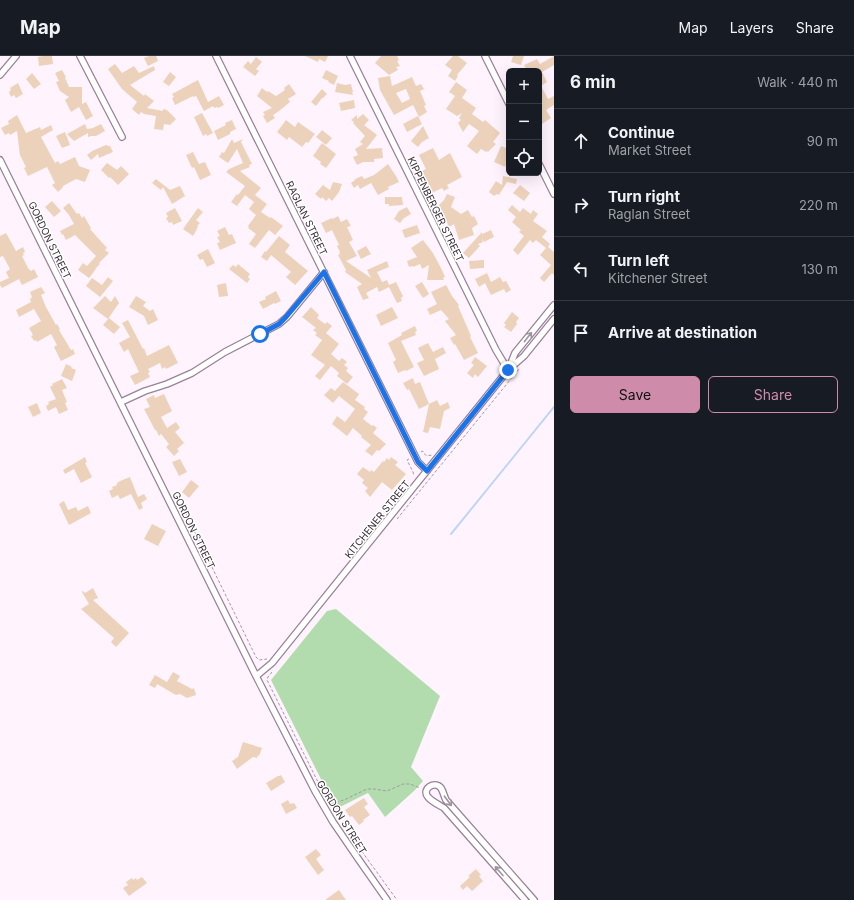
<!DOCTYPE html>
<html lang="en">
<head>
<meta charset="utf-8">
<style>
  :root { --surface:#171b24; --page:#242831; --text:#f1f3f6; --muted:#9ea1a6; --line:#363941; --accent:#ce8caa }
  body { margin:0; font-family:Inter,sans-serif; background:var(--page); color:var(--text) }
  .controls { position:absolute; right:12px; top:12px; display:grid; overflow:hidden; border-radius:6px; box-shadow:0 4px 16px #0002 }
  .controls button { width:36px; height:36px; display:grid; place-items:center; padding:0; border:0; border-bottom:1px solid var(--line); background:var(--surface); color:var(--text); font:20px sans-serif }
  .stop { position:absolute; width:12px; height:12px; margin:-9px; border:3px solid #1a73e8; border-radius:50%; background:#fff }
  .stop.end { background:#1a73e8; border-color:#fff; box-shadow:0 1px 4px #0008 }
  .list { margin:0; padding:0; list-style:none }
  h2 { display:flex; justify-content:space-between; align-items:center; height:52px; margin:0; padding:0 16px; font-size:17px }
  h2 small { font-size:13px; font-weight:400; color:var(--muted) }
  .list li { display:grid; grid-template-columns:26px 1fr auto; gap:12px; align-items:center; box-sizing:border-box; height:64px; padding:0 16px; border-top:1px solid var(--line) }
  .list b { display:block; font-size:15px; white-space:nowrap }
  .list p { margin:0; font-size:13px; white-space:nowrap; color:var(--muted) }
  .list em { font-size:13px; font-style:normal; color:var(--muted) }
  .actions { display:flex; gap:8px; padding:12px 16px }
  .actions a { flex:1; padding:9px 0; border:1px solid var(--accent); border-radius:6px; text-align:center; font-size:14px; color:var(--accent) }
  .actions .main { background:var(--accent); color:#111 }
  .icon { flex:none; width:22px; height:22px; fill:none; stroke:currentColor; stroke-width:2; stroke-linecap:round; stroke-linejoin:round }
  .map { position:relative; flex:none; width:554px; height:844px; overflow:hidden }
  header { display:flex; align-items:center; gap:24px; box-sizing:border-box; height:56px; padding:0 20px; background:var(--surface); border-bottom:1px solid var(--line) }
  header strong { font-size:19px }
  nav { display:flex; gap:22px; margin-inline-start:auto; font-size:14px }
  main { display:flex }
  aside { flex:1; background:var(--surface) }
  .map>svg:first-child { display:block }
  .green { fill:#b2dcad }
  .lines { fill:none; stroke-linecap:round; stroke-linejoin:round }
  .stream { stroke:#bfd5f5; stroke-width:2 }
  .building { fill:#ecd2bb; fill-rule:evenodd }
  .minor-casing { stroke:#998197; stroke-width:8 }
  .path { stroke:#a499a3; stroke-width:1; stroke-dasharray:3 2; stroke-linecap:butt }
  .minor { stroke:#fff; stroke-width:5.5 }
  .oneway { stroke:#9c969b }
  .route { stroke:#1a73e8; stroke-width:5 }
  .labels { text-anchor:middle; stroke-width:3; stroke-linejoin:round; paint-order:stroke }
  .street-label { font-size:10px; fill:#382e37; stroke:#fff }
</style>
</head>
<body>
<header>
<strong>Map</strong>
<nav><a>Map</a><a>Layers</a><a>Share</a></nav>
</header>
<main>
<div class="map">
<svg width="554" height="844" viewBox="0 0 554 844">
  <rect width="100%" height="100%" fill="#fff4fe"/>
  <path class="green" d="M336 553 440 640 411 711 423 725 414 735 385 761 368 737 336 753 271 624 327 555Z"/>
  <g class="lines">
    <path class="stream" d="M451 478 554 351"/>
  </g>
  <path class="building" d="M43 0H52L53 8 39 10 38 1Z
    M149 0H156L158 5 148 10 144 2Z
    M305 0H328L325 6 319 3 318 6Z
    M381 0H397L399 4 397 5 400 10 396 11 398 14 389 19 375 7Z
    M453 0H458L467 7 457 19 458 20 455 25 448 20 452 14 445 9Z
    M513 0H524L521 9 511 6Z
    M554 0V9L542 16 547 26 541 30 548 43 554 40V49L546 54 551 62 539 70V15H527L524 9 537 3 540 8Z
    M256 1 262 6 256 13 259 15 255 20 243 11 248 5 251 8Z
    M115 8 122 17 134 10 139 17 154 10 155 14 130 29 144 40 145 38 154 45 147 52 163 55V53L167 54 176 63 170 69 164 68 163 74 154 73 156 60 144 58 141 56 139 59 132 53 137 46 122 33 108 13Z
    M62 14 66 21 65 22 69 31H82V48L86 46 93 60 86 64 79 51 71 56 65 44 69 41 60 35 56 26 59 25 55 17Z
    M326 14 338 20 334 29 328 26 329 25 322 22Z
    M170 16 176 21 169 30 163 26Z
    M32 17 41 28 34 33 26 23Z
    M390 20 392 30 412 21 416 30 421 28 424 33 420 35 426 49 424 50 427 56 419 61 413 49 394 59 380 34 378 22ZM406 33 410 43 402 47 396 37Z
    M198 24 208 46 219 40 224 49 218 52 217 51 214 52 213 50 204 55 196 40 193 41V40L175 49 172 42 174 41 172 38Z
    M456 26 467 34 462 42 476 52 472 58 483 66 485 64 500 77 493 86 496 88 488 96 487 95 486 96 481 93 477 98 467 90 479 75 469 68 463 76 458 67 461 64 459 62 462 57 457 60 446 53 455 40 449 36Z
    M18 27 23 38 16 42 14 39 11 41 9 36 11 34 10 32Z
    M337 27 345 29 351 28 353 36H352L353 39 335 36Z
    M289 28 296 38 288 43 290 46 279 55 273 59 275 62 267 67 263 60 265 59 263 56 272 52 257 40 262 32 267 36 268 35 276 40 285 34 284 32Z
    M322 33 327 38 323 42H322L316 50 311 46Z
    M354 44 355 52 341 55 339 47Z
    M202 57 213 77 207 80 206 78 203 80 194 61Z
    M363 58 369 64 364 69 377 79 366 93 382 92 383 102 374 103V106H363L357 109 353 101 358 99 355 93 363 88 360 86 365 80 353 67 354 66 351 64 357 59V63Z
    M17 59 26 77 40 71 41 74 51 69 53 74 41 81 55 107 58 105 60 108 75 101 79 110 90 114 85 126 76 123 63 130V131L58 136 52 129 55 127 47 111 28 120 24 112 26 111 20 99V100L17 75 10 79 9 77 5 79 1 72 9 68 8 65Z
    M418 60 422 68 407 76 403 68Z
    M232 64 236 73 230 76V78L218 84 214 75 226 69 225 67Z
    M286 64 295 71 298 66 315 78 308 87 306 86 302 91 289 81 287 84 277 76Z
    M85 68 87 73 93 72 101 68 105 75 96 80H91L88 81V77L74 85 67 78Z
    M423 70 429 82 422 86 418 91 411 85Z
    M322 74 332 82 326 89 316 81Z
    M65 76 70 89 62 92 56 80Z
    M232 83 234 87 243 83 241 86 252 108 249 109 250 111 240 115 261 132 255 139 267 148 261 156 270 162 271 161 283 170 275 179 269 174 255 192 249 188 256 178 248 172 249 171 248 170 256 159 249 153 254 146 245 139 237 150 231 146 237 138 238 139 245 130 226 116 229 113 243 107 237 93 228 107 219 101 222 96 224 97Z
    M322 87 336 98 326 112 320 108 321 106 313 100Z
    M106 89H107L108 90H110L113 96 99 102 98 98 91 104 87 99 92 95Z
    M501 90 509 93V99L507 103 508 104 505 111 494 106Z
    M433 92 439 104 450 97 462 121 447 129 449 132 444 135 442 132 432 137 428 130 429 129 422 115 426 113 419 99Z
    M193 96 199 108 205 106 211 119 200 124 194 111 192 112 186 99Z
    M107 107 117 114 121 110 129 118 118 129 110 121 109 122 101 114Z
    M388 108 396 120 399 126 388 131 389 133 378 139 371 127 360 133 358 129 354 132 351 127 355 124V123L362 120 364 123 374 119Z
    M503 120 517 123 516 128 507 126 499 139 497 138 494 140 489 136 496 125 502 129Z
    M156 123 170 134 180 130 185 140 172 148 163 131 161 134 152 127Z
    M333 126 342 128 339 136 332 145 329 142 326 145 322 141 321 143 315 138 323 129 330 134Z
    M520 129 530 137 524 145 513 137Z
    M447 138 455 141 451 151 461 158 468 154 472 161 474 160 478 168 472 172 474 179 459 184 454 168 449 171 439 149 444 144Z
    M385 141H402L403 149 389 150V148H385Z
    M52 145 61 155 54 161 45 151Z
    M69 147 77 158 79 157 82 162 84 160 91 172 90 173 98 182 107 192 105 194 109 197 99 207 100 208 95 213H96L89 222 78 214 83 207 87 210 96 200 75 179 66 184 63 178 62 179 60 175 74 168 69 159 63 152Z
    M512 149 520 156 523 152 531 158 533 154 538 158 533 165 547 175 542 181 550 188 548 191 554 196V219L552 217 544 226 540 222 551 209 540 199 546 192 536 184 533 187 530 184 518 199 513 194 524 180 519 176 521 174 512 166 516 161 508 154Z
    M407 151 411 158 404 162 400 167 394 163 399 155Z
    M175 152 182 165 173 169 172 166 169 167 166 162 168 161 166 157Z
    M198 152 203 156 196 164 200 167 197 170H198L196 175 193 180 183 173Z
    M338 160 341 166 347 163 351 170 347 171 353 184 349 186 357 200 346 205 371 222 367 214 387 205 389 211 377 216 382 226 387 224 389 229 396 226 403 240 401 242 402 245 397 247 389 231 379 236 377 231 366 237 369 242 363 244 357 231 362 228 345 216 346 214 338 199 340 198 339 196H340L337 190 339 189 332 174 326 177 321 167 332 162 333 163Z
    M417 169 420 177 405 182 402 174Z
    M225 171 229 179 232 178 236 187 220 194 217 187 220 186 217 181 220 180 217 175Z
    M491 174 494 181 484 186 482 182 483 186 478 188 480 190 469 202 463 197 482 176V178Z
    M6 177 16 195 23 191 25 196 23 197 24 199 22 200 28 212 31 215 34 213 38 221 22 229 19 223 2 232 0 229V226L9 222 6 216 10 213 3 200 0 201V180Z
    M279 180 290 189 285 196 308 215 295 229 286 221 291 216 271 199 267 205 261 201 265 195 266 196Z
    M423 184 433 197 442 214 445 221 443 222 444 224H427L429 209 422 213 420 208 413 211 412 210 409 211 407 205 417 201 411 192Z
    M366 190 371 198 361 203 357 195Z
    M208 193 215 207 207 211 203 203 200 204 197 199Z
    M484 204V212L470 213 469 205Z
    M238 208 250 218 248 221 250 223 247 227 229 213 233 209 236 211Z
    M487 217 491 226 500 221 503 226 506 225 511 234 506 237 504 233 491 239 485 227 479 231 475 223Z
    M108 221 113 225 100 241 86 230 92 222 102 229Z
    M422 226 429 238 423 242 415 230Z
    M226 227 228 240 219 241 217 229Z
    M446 229 452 240 459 249 458 250 471 280 470 281 478 297 464 304 455 288 454 289 450 282 456 279 445 265 449 263 441 254 430 259 427 253 437 248 431 236Z
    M41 231 45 237 41 239 46 251 56 269 57 268 60 273 59 274 71 294 73 293 75 298 61 305 54 291 57 289 51 278 37 286 36 284 34 285 31 280 33 279 29 272 41 265 34 253 19 261 16 254 31 246 30 243 32 241 30 236Z
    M276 235 281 245 275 248 274 247 263 253 259 246 266 243 265 241Z
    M105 240 111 246 115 240 119 247 108 263 93 252Z
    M136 240 146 246 143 250 150 255 153 253 158 264 148 269 144 260 129 251Z
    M311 251 319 259 317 262 325 268 327 266 332 270 326 277 339 288 331 298 339 305 342 302 347 306 344 309 348 312 346 315 353 321 347 328 337 320 339 317 331 310 320 324 315 320 325 309 311 299 322 284 315 279 317 277 313 274 316 272 302 261Z
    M392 251 398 262 381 270 376 259Z
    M512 256 519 262 516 266 517 268 511 276 504 271 506 269 504 267Z
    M109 262 120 271 114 278 103 269Z
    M128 264 143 293 144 292 147 300 169 289 178 307 166 313 165 311 162 313 160 307 148 313 150 316 148 317 150 321 135 329 130 320 139 316 128 293 124 296 119 287 130 281 122 267Z
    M415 270 417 275 415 276 416 279 401 285 414 311 406 315 405 314 398 317 393 306 396 304 388 287 402 279 401 277Z
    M428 287 433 296 443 291 446 297 435 303 439 313 424 320 417 307 424 304 418 292Z
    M475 301 487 310 478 321 475 318 473 322 467 317 474 309 471 307Z
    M66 308 72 311 71 312 76 314 72 325 61 320Z
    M413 322 415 328 420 326 429 348 419 353 409 333 407 334 403 327Z
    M62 323 67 332 62 334 67 346 65 347 68 354 59 358 56 351 48 355 46 350 49 348 48 346 56 343 50 331 53 329 52 328Z
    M343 326 359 338 355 344 365 351 364 353 368 356 363 363 372 370 373 369 377 372 373 377 386 388 379 395 377 394 372 400 365 395 371 389 361 381 362 380 353 372 347 380 332 368 337 360 345 366 355 353 339 340 333 347 324 339 331 332 335 335Z
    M164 338 172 355 161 361 167 372 176 366 180 372 175 376 184 387 177 393 179 395 174 400 166 391 169 388 161 378 159 380 156 374H155L144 353 150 351 146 343 154 339 155 342Z
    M437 344 440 350 448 346 450 352 444 355 440 373 430 371 428 377 423 376 429 348Z
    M37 347 41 357 33 361 28 351Z
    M85 401 87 406 85 407 92 421 81 427 74 413 65 418 63 414Z
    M391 401 398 406 395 409 406 418 392 434 382 426 370 441 365 435 368 432 362 427 364 424 357 418 363 411 370 416 371 414 374 416 383 405 384 406 387 402 389 404Z
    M180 403 187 416 179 420 172 406Z
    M130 421 138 441 144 438 147 443 141 447 143 452 139 454 131 438 120 443 118 439 112 442 109 435 113 433 112 431 117 429V427L120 425Z
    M191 424 199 430 189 442 182 436Z
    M64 445 68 454 76 451 78 455 88 450 91 457 69 469 59 448Z
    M152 468 166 475 158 490 144 483Z
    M93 532 98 542 93 544 129 577 116 591 111 586 114 582 81 553 89 548 82 536 83 535 85 537Z
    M173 616 180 620 177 625 192 633 194 632 196 639 187 642 180 638 176 639 157 628 155 632 149 629 155 619 167 626Z
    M243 686 262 692 259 700 258 699 257 702 253 701 237 713 232 705 238 701Z
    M281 719 285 726 271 735 266 727 278 720H279Z
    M364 742 368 748 364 751 370 759 363 764 364 765 359 769 352 760 350 761 345 754Z
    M288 744 290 748 294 747 297 752 286 758 281 748Z
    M316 793 321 799 316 803 324 814 318 819 305 801Z
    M476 813 481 819 479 820 483 825 472 835 467 830 463 834 460 830 470 821 468 820Z
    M142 821 147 827 129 840 123 832 128 829 126 826 132 822 133 824 136 822 137 824Z
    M339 834 346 844H325Z"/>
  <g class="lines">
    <defs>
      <path id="minor" d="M80 0 122 81
        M216 0 418 406 427 415
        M350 0 496 294 508 314
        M485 0 509 48
        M0 19 16 0
        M0 104 256 620 315 735 333 766 359 804 387 844
        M539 108 554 138
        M509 312 515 297 554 249
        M121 346 145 335 167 328 192 317 225 296 279 268 287 261 324 216
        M256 620 260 617 272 607 508 314 524 300 554 263
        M525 844 444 752C439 749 431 745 428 741 421 733 435 724 441 732 443 735 444 740 446 744L534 844"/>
    </defs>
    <use href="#minor" class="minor-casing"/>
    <path class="path" d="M421 396 423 395C424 400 428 400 432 399
      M409 403 407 404 413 416 414 420
      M180 451 182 450 256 601 259 604 267 603
      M397 463 519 313
      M272 616 268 621 267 624 322 734
      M331 748 344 744 367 733H374L387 735 403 728H410L420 732
      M350 779 397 844"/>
    <use href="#minor" class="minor"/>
  </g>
  <defs><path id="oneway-shaft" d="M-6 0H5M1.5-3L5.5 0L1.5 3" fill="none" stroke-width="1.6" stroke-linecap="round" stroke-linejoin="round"/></defs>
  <g class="oneway">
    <use href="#oneway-shaft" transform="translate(528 281) rotate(-52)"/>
    <use href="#oneway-shaft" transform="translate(448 745) rotate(53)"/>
    <use href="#oneway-shaft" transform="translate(499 815) rotate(-131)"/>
  </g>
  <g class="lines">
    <path class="route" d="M260 278 279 268 286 261 324 216 418 406 427 415 508 314"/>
  </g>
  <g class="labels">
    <g class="street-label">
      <text transform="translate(436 153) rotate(64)" y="4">KIPPENBERGER STREET</text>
      <text transform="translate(307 162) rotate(64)" y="4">RAGLAN STREET</text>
      <text transform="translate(50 184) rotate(64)" y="4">GORDON STREET</text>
      <text transform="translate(377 463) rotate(-51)" y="4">KITCHENER STREET</text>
      <text transform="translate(194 474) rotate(64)" y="4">GORDON STREET</text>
      <text transform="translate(342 761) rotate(58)" y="4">GORDON STREET</text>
    </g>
  </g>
</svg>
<div class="controls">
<button>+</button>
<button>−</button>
<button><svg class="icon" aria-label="locate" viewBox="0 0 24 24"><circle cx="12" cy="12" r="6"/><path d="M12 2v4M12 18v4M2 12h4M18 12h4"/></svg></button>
</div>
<div class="stop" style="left:260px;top:278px"></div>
<div class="stop end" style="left:508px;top:314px"></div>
</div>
<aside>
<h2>6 min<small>Walk · 440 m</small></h2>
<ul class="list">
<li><svg class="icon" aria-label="ahead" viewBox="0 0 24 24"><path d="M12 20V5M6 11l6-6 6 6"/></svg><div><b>Continue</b><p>Market Street</p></div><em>90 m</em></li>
<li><svg class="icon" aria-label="right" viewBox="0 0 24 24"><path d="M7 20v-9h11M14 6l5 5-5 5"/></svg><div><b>Turn right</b><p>Raglan Street</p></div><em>220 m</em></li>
<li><svg class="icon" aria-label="left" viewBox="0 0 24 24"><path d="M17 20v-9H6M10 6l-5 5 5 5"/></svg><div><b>Turn left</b><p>Kitchener Street</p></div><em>130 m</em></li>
<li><svg class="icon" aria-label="arrive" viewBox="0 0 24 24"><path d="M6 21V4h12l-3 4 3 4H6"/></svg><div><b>Arrive at destination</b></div></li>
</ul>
<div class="actions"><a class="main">Save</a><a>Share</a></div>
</aside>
</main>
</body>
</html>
